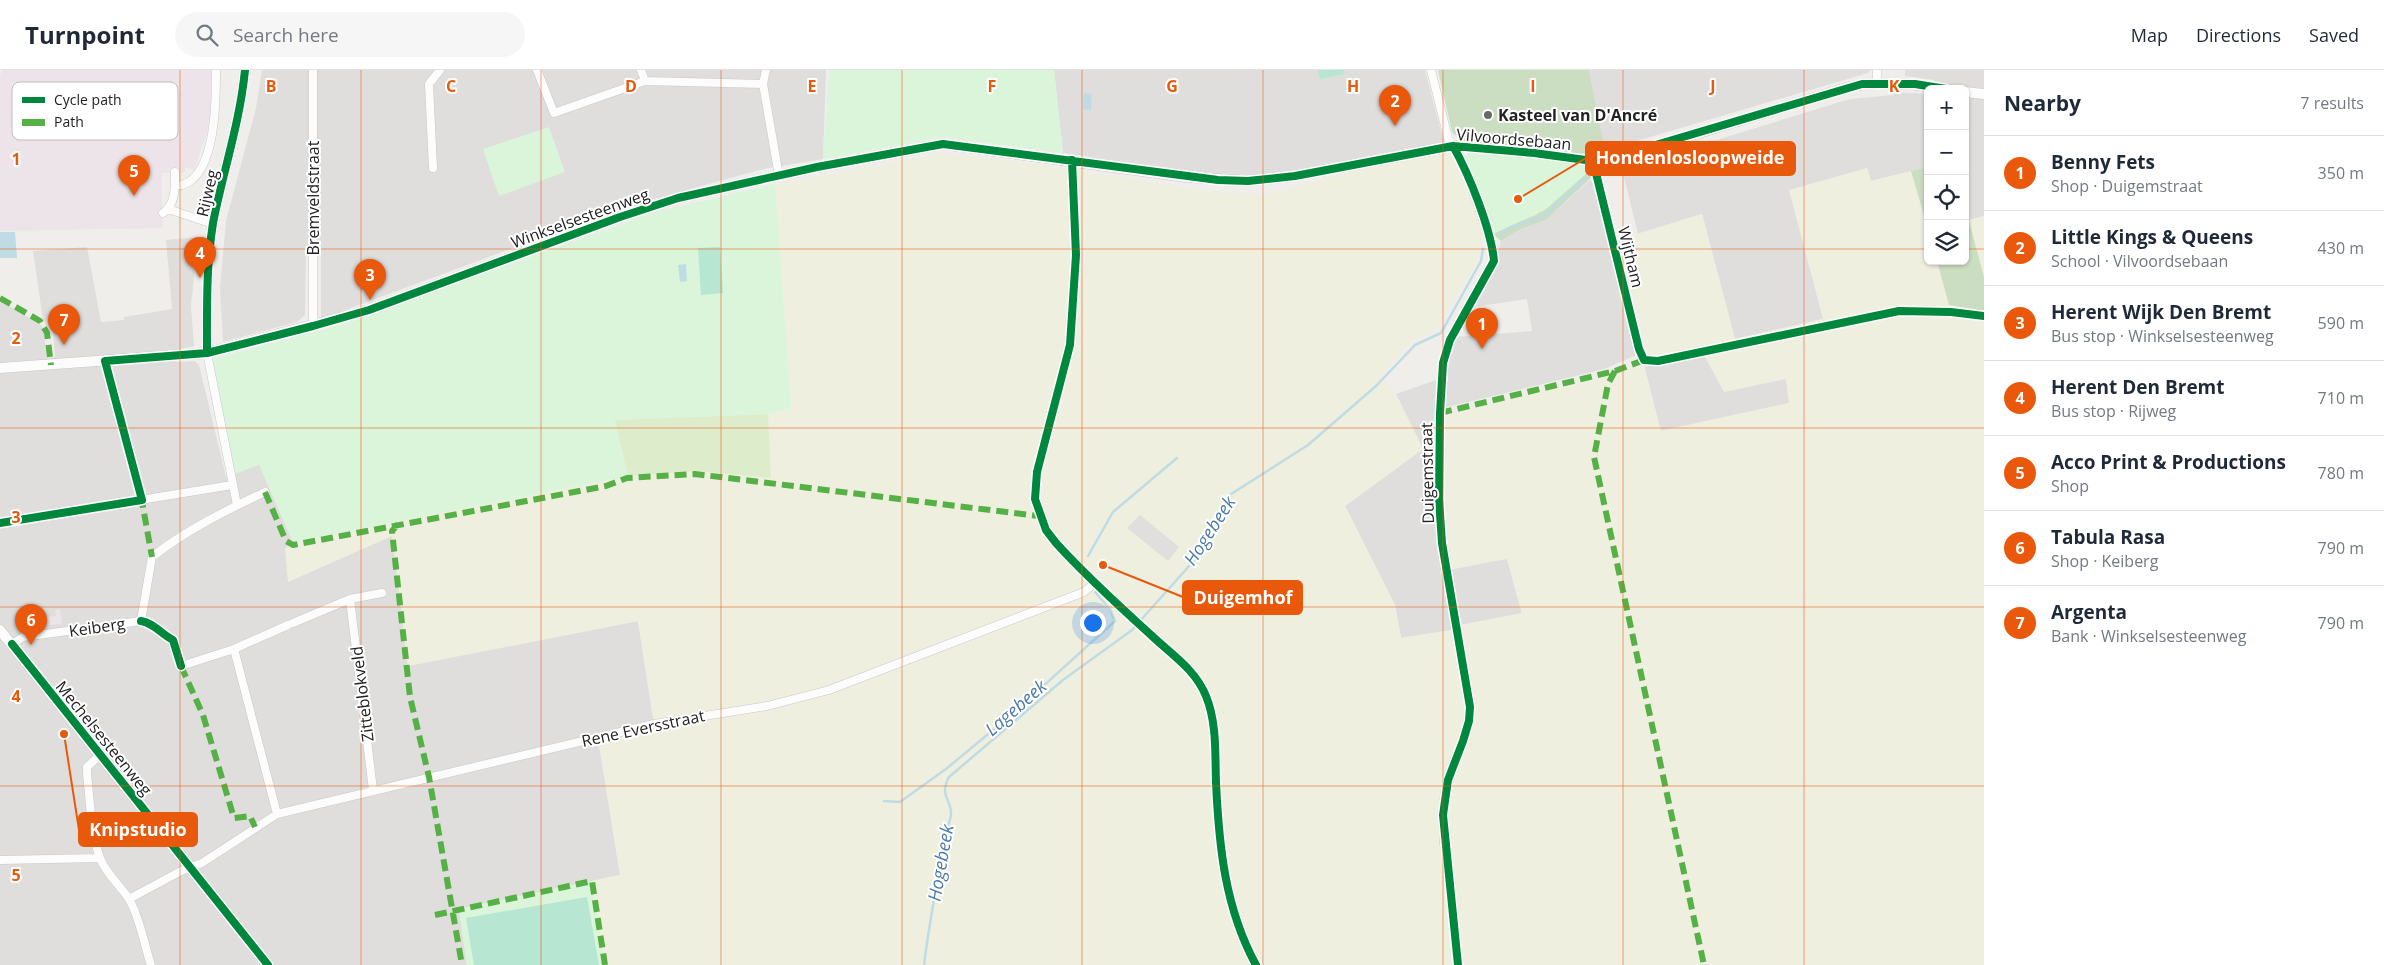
<!DOCTYPE html>
<html lang="en">
<head>
<meta charset="utf-8">
<style>
  :root { --surface:#fff; --page:#f6f6f7; --text:#1f2937; --muted:#747a83; --line:#e0e1e3; --accent:#ea580c }
  body { margin:0; font-family:"Open Sans",sans-serif; background:var(--page); color:var(--text) }
  .controls { position:absolute; right:15px; top:15px; display:grid; overflow:hidden; border-radius:8px; box-shadow:0 1px 4px #0004 }
  .controls button { width:45px; height:45px; display:grid; place-items:center; padding:0; border:0; border-bottom:1px solid var(--line); background:var(--surface); color:var(--text); font:25px sans-serif }
  .you { position:absolute; left:1092px; top:552px; width:18px; height:18px; margin:-12px; border:4px solid #fff; border-radius:50%; background:#1a73e8; box-shadow:0 0 0 8px #1a73e833 }
  .badge { display:grid; place-items:center; width:32px; height:32px; border-radius:50%; background:var(--accent); color:#fff; font-size:16px; font-weight:700 }
  .pin { position:absolute; translate:-50% -41px; filter:drop-shadow(0 1px 2px #0008) }
  .pin::after { content:''; position:absolute; top:26px; width:18px; height:15px; background:inherit; clip-path:polygon(0 0,100% 0,50% 100%) }
  .list { margin:0; padding:0; list-style:none }
  h2 { display:flex; justify-content:space-between; align-items:center; height:65px; margin:0; padding:0 20px; font-size:21px }
  h2 small { font-size:16px; font-weight:400; color:var(--muted) }
  .list li { display:grid; grid-template-columns:32px 1fr auto; gap:15px; align-items:center; box-sizing:border-box; height:75px; padding:0 20px; border-top:1px solid var(--line) }
  .list b { display:block; font-size:19px; white-space:nowrap }
  .list p { margin:0; font-size:16px; white-space:nowrap; color:var(--muted) }
  .list em { font-size:16px; font-style:normal; color:var(--muted) }
  .icon { flex:none; width:28px; height:28px; fill:none; stroke:currentColor; stroke-width:2; stroke-linecap:round; stroke-linejoin:round }
  .map { position:relative; flex:none; width:1984px; height:895px; overflow:hidden }
  header { display:flex; align-items:center; gap:30px; box-sizing:border-box; height:70px; padding:0 25px; background:var(--surface); border-bottom:1px solid var(--line) }
  header strong { font-size:24px }
  nav { display:flex; gap:28px; margin-inline-start:auto; font-size:18px }
  .search { width:350px; height:45px; background:var(--page); display:flex; align-items:center; gap:12px; box-sizing:border-box; padding:0 18px; border-radius:28px; color:var(--muted); font-size:19px }
  main { display:flex }
  aside { flex:1; background:var(--surface) }
  .map>svg:first-child { display:block }
  .residential { fill:#dfdedc }
  .industrial { fill:#ede4e9 }
  .farmland { fill:#efefdf }
  .grass { fill:#ddeccb }
  .forest { fill:#cbdec1 }
  .park { fill:#daf5da }
  .pitch { fill:#b7e6d2 }
  .parking { fill:#e0dfde }
  .water { fill:#bfdbe3 }
  .lines { fill:none; stroke-linecap:round; stroke-linejoin:round }
  .stream { stroke:#bfdbe3; stroke-width:2.5 }
  .minor-casing { stroke:#c9c8c7; stroke-width:9 }
  .tertiary-casing { stroke:#c9c8c7; stroke-width:11 }
  .minor { stroke:#fdfcfc; stroke-width:8 }
  .tertiary { stroke:#fdfcfc; stroke-width:10 }
  .quiet { stroke:#55b145; stroke-width:6; stroke-dasharray:12 6; stroke-linecap:butt }
  .cycleway-casing { stroke:#fff; stroke-width:11 }
  .cycleway { stroke:#00873e; stroke-width:8 }
  .grid { fill:none; stroke:#e8590c; stroke-width:1; stroke-opacity:0.55 }
  .poi-dot { fill:#6a6968; stroke:#fff; stroke-width:2 }
  .labels { text-anchor:middle; stroke-width:4; stroke-linejoin:round; paint-order:stroke }
  .poi-label { font-size:16px; font-weight:bold; fill:#222; stroke:#fff; text-anchor:start }
  .street-label { font-size:16px; fill:#222; stroke:#fff }
  .water-label { font-size:18px; font-style:italic; fill:#4a7aab; stroke:#fff }
  .key { fill:#fff; stroke:#bdbdbd; stroke-width:1 }
  .key-label { font-size:14px; fill:#222 }
  .grid-label { font-size:16px; text-anchor:middle; font-weight:bold; fill:#e8590c; stroke:#fff; stroke-width:4; stroke-linejoin:round; paint-order:stroke }
  .leader { fill:none; stroke:#e8590c; stroke-width:2 }
  .callout-dot { fill:#e8590c; stroke:#fff; stroke-width:2 }
  .callout { fill:#e8590c; stroke:#e8590c; stroke-width:2 }
  .callout-label { font-size:18px; text-anchor:middle; font-weight:bold; fill:#fff }
</style>
</head>
<body>
<header>
<strong>Turnpoint</strong>
<div class="search"><svg class="icon" aria-label="search" viewBox="0 0 24 24"><circle cx="10" cy="10" r="6"/><path d="M15 15l6 6"/></svg>Search here</div>
<nav><a>Map</a><a>Directions</a><a>Saved</a></nav>
</header>
<main>
<div class="map">
<svg width="1984" height="895" viewBox="0 0 1984 895">
  <rect width="100%" height="100%" fill="#f0eeeb"/>
  <path class="residential" d="M262 0H826L823 89 763 99 621 138 321 249V175L306 178 305 245 297 252 223 272 220 218 226 151 256 38Z
    M1054 0H1425L1444 73 1293 101 1231 107 1193 104 1063 83Z
    M1589 0H1871L1868 3 1606 80 1622 99 1850 29 1893 25V22L1928 24V97L1871 111 1867 98 1823 249 1735 269 1702 144 1638 164 1622 99 1605 80Z
    M1905 0H1984V146L1969 150 1965 136V19H1935L1934 10 1905 6Z
    M1590 110 1592 112 1639 284 1604 299 1439 339 1445 501 1507 488 1522 544 1460 555 1458 559 1401 568 1395 535 1345 436 1423 379 1396 324 1436 310 1435 331 1444 336 1451 274 1456 267 1532 261 1527 229 1473 237 1492 205 1501 171 1521 159 1546 150Z
    M198 167 191 236 194 276 176 280 177 292 194 291 199 295 226 407 259 394 293 472 285 479 393 466 408 596 638 551 654 654 598 668 620 805 459 839 467 895H0V230L41 255 43 258 47 288 55 287 53 260 51 255 43 250 33 181 87 177 101 252 124 250V247L172 239 166 170Z
    M1708 281 1786 309 1789 333 1660 361 1644 295 1649 292Z"/>
  <path class="industrial" d="M2 0H211V31L208 60 194 100 185 97V102L161 103 163 158 0 161V6Z
    M60 539 62 554 49 555 48 547 56 546 55 540Z"/>
  <path class="farmland" d="M1448 82 1455 88 1486 169 1481 178 1474 196 1439 256 1413 270 1381 305 1396 324 1423 379 1345 436 1395 535 1401 568 1458 559 1460 555 1522 543 1507 489 1451 499 1443 431 1442 347 1644 295 1661 361 1789 333 1786 309 1724 322 1705 287 1707 278 1649 286 1617 170 1702 144 1735 269 1823 249 1789 120 1867 98 1871 111 1928 97V191H1965V136L1969 150 1984 146V895H605L592 811 620 805 598 668 654 654 638 551 408 596 392 466 288 512 285 479 293 472 628 406 696 401 771 408 768 344 791 338 775 114 943 83 1062 98 1211 122 1263 125 1391 92Z"/>
  <path class="grass" d="M768 344 771 408 696 401 628 406 614 350Z"/>
  <path class="forest" d="M1438 0H1589L1605 80 1587 84 1464 73 1452 62Z
    M1928 97V159L1911 101Z
    M1588 102 1593 106 1546 150 1521 159 1501 171 1493 164 1514 153 1536 145Z
    M1965 136 1984 207V241L1949 235 1937 191H1965Z"/>
  <path class="park" d="M829 0H1054L1063 83 942 67 823 89Z
    M549 57 565 102 499 126 483 79Z
    M1470 82 1530 86 1581 94 1586 96 1588 102 1545 140 1493 164 1465 88Z
    M775 114 791 338 768 344 615 350 628 406 293 472 259 395 226 407 234 404 212 289 347 253 655 142Z
    M592 811 605 895H467L459 839Z"/>
  <path class="pitch" d="M1318 0H1343L1344 4 1320 9Z
    M720 177 723 223 701 225 698 178Z
    M587 827 599 895H474L466 848Z"/>
  <path class="parking" d="M1140 445 1179 477 1168 491 1127 458Z"/>
  <path class="water" d="M1084 23 1092 24 1091 40 1083 39Z
    M0 162H15L17 188H0Z
    M686 194 687 211 680 212 678 195Z"/>
  <g class="lines">
    <path class="stream" d="M1498 166 1511 157 1543 147 1591 103
      M1088 486 1113 442 1177 388
      M884 731 900 732 946 699 1010 646 1115 551 1110 539 1095 522
      M924 895C929 853 938 811 944 769 945 761 951 752 951 743 951 729 939 726 949 707L1063 610 1132 560 1198 486 1228 426 1308 375 1376 316 1415 275 1441 263 1481 191 1483 179"/>
    <defs>
      <path id="minor" d="M313 0V256
        M537 0 554 43 645 11
        M641 0 645 11 763 14
        M766 0 763 14 779 106
        M1431 0 1448 68 1459 85 1469 110 1493 177 1494 191 1450 270 1443 293 1440 343 1439 429 1442 473 1470 637C1468 665 1454 686 1447 712 1442 732 1443 753 1444 774
        M1877 0V13
        M1593 91 1639 279 1644 290 1658 291 1684 285
        M433 98 429 14 440 0
        M175 116C217 115 216 29 216 0
        M168 139 213 154
        M163 143C176 134 175 117 175 102
        M207 283 237 435
        M0 453 232 415
        M293 553 350 529
        M12 574 23 567 141 551 152 487C186 460 227 440 265 422
        M181 596 234 579
        M100 685 87 697V704C90 730 91 764 100 788 106 804 120 815 129 829 140 848 144 874 151 895
        M373 720 350 529 382 523
        M277 744 234 579 288 555
        M0 790 100 788
        M129 829 181 801 202 793 277 744 654 654 767 636 829 620 1084 522 1096 512"/>
      <path id="tertiary" d="M1965 22 1984 24
        M207 283C207 240 206 196 213 153 223 102 240 52 245 0
        M0 298 207 283 369 240 620 147 678 128 817 97 943 74 1186 107 1248 111 1295 106 1453 76 1534 83 1593 91 1614 89 1849 17C1881 10 1914 14 1946 19
        M0 560 268 895"/>
    </defs>
    <use href="#minor" class="minor-casing"/>
    <use href="#tertiary" class="tertiary-casing"/>
    <use href="#minor" class="minor"/>
    <use href="#tertiary" class="tertiary"/>
    <path class="quiet" d="M0 228 40 251 47 263 51 295
      M1615 301 1608 314 1594 387 1704 895
      M1440 343 1615 301 1644 290
      M265 422 286 471 293 475 606 416 627 408 695 404 1039 446
      M141 426 152 487
      M398 454 392 461 410 627 429 707 462 895
      M181 596 203 645 234 748 250 746 255 757
      M435 845 592 811 605 895"/>
    <defs>
      <path id="cycleway" d="M1453 76C1469 104 1491 159 1494 191L1450 270 1443 293 1440 343 1439 429 1442 473 1470 637 1469 651 1463 671 1448 710 1443 745 1458 895
        M1072 90 1076 185 1070 275 1037 402 1035 429 1046 460 1056 473C1085 505 1119 536 1151 565 1172 585 1195 599 1206 626 1217 653 1215 684 1216 712 1219 777 1225 838 1256 895
        M1593 91 1639 279 1644 290 1658 291 1899 241 1951 242 1984 246
        M207 283C207 240 206 196 213 153 223 102 240 52 245 0
        M0 453 142 430 105 291 207 283 313 256 369 240 620 147 678 128 817 97 943 74 1218 110 1248 111 1295 106 1453 76 1534 83 1593 91 1605 90 1862 14H1915L1946 19
        M141 551C154 553 161 564 173 570L181 596
        M12 574 268 895"/>
    </defs>
    <use href="#cycleway" class="cycleway-casing"/>
    <use href="#cycleway" class="cycleway"/>
  </g>
  <path class="grid" d="M180 0V895M361 0V895M541 0V895M721 0V895M902 0V895M1082 0V895M1263 0V895M1443 0V895M1623 0V895M1804 0V895M0 179H1928M1965 179H1984M0 358H1984M0 537H1984M0 716H1984"/>
  <circle class="poi-dot" cx="1488" cy="45" r="5"/>
  <g class="labels">
    <g class="poi-label">
      <text x="1498" y="51">Kasteel van D'Ancré</text>
    </g>
    <g class="street-label">
      <text transform="translate(1514 69) rotate(5)" y="6">Vilvoordsebaan</text>
      <text transform="translate(207 123) rotate(-77)" y="6">Rijweg</text>
      <text transform="translate(313 128) rotate(-90)" y="6">Bremveldstraat</text>
      <text transform="translate(580 148) rotate(-20)" y="6">Winkselsesteenweg</text>
      <text transform="translate(1631 187) rotate(76)" y="6">Wijtham</text>
      <text transform="translate(1427 403) rotate(-91)" y="6">Duigemstraat</text>
      <text transform="translate(97 557) rotate(-8)" y="6">Keiberg</text>
      <text transform="translate(362 624) rotate(-97)" y="6">Zitteblokveld</text>
      <text transform="translate(643 658) rotate(-12)" y="6">Rene Eversstraat</text>
      <text transform="translate(104 668) rotate(51)" y="6">Mechelsesteenweg</text>
    </g>
    <g class="water-label">
      <text transform="translate(1210 461) rotate(-57)" y="6">Hogebeek</text>
      <text transform="translate(1016 638) rotate(-41)" y="6">Lagebeek</text>
      <text transform="translate(941 793) rotate(-80)" y="6">Hogebeek</text>
    </g>
  </g>
  <rect x="12" y="12" width="166" height="58" rx="8" class="key"/>
  <rect x="22" y="27" width="23" height="6" fill="#00873e"/>
  <rect x="22" y="49" width="23" height="7" fill="#55b145"/>
  <g class="key-label">
    <text x="54" y="35">Cycle path</text>
    <text x="54" y="57">Path</text>
  </g>
  <g class="grid-label">
    <text x="271" y="22">B</text>
    <text x="451" y="22">C</text>
    <text x="631" y="22">D</text>
    <text x="812" y="22">E</text>
    <text x="992" y="22">F</text>
    <text x="1172" y="22">G</text>
    <text x="1353" y="22">H</text>
    <text x="1533" y="22">I</text>
    <text x="1713" y="22">J</text>
    <text x="1894" y="22">K</text>
    <text x="16" y="95">1</text>
    <text x="16" y="274">2</text>
    <text x="16" y="453">3</text>
    <text x="16" y="632">4</text>
    <text x="16" y="811">5</text>
  </g>
  <path class="leader" d="M1518 129L1586 88M1103 495L1183 527M64 664L79 760"/>
  <g class="callout-dot">
    <circle cx="1518" cy="129" r="5"/>
    <circle cx="1103" cy="495" r="5"/>
    <circle cx="64" cy="664" r="5"/>
  </g>
  <g class="callout">
    <rect x="1586" y="72" width="209" height="33" rx="5"/>
    <rect x="1183" y="511" width="119" height="33" rx="5"/>
    <rect x="79" y="743" width="118" height="33" rx="5"/>
  </g>
  <g class="callout-label">
    <text x="1690" y="94">Hondenlosloopweide</text>
    <text x="1243" y="534">Duigemhof</text>
    <text x="138" y="766">Knipstudio</text>
  </g>
</svg>
<div class="controls">
<button>+</button>
<button>−</button>
<button><svg class="icon" aria-label="locate" viewBox="0 0 24 24"><circle cx="12" cy="12" r="6"/><path d="M12 2v4M12 18v4M2 12h4M18 12h4"/></svg></button>
<button><svg class="icon" aria-label="layers" viewBox="0 0 24 24"><path d="M12 4l9 5-9 5-9-5zM3 14l9 5 9-5"/></svg></button>
</div>
<div class="you"></div>
<div class="pin badge" style="left:1482px;top:279px">1</div>
<div class="pin badge" style="left:1395px;top:56px">2</div>
<div class="pin badge" style="left:370px;top:230px">3</div>
<div class="pin badge" style="left:200px;top:208px">4</div>
<div class="pin badge" style="left:134px;top:126px">5</div>
<div class="pin badge" style="left:31px;top:575px">6</div>
<div class="pin badge" style="left:64px;top:275px">7</div>
</div>
<aside>
<h2>Nearby<small>7 results</small></h2>
<ul class="list">
<li><span class="badge">1</span><div><b>Benny Fets</b><p>Shop · Duigemstraat</p></div><em>350 m</em></li>
<li><span class="badge">2</span><div><b>Little Kings &amp; Queens</b><p>School · Vilvoordsebaan</p></div><em>430 m</em></li>
<li><span class="badge">3</span><div><b>Herent Wijk Den Bremt</b><p>Bus stop · Winkselsesteenweg</p></div><em>590 m</em></li>
<li><span class="badge">4</span><div><b>Herent Den Bremt</b><p>Bus stop · Rijweg</p></div><em>710 m</em></li>
<li><span class="badge">5</span><div><b>Acco Print &amp; Productions</b><p>Shop</p></div><em>780 m</em></li>
<li><span class="badge">6</span><div><b>Tabula Rasa</b><p>Shop · Keiberg</p></div><em>790 m</em></li>
<li><span class="badge">7</span><div><b>Argenta</b><p>Bank · Winkselsesteenweg</p></div><em>790 m</em></li>
</ul>
</aside>
</main>
</body>
</html>
